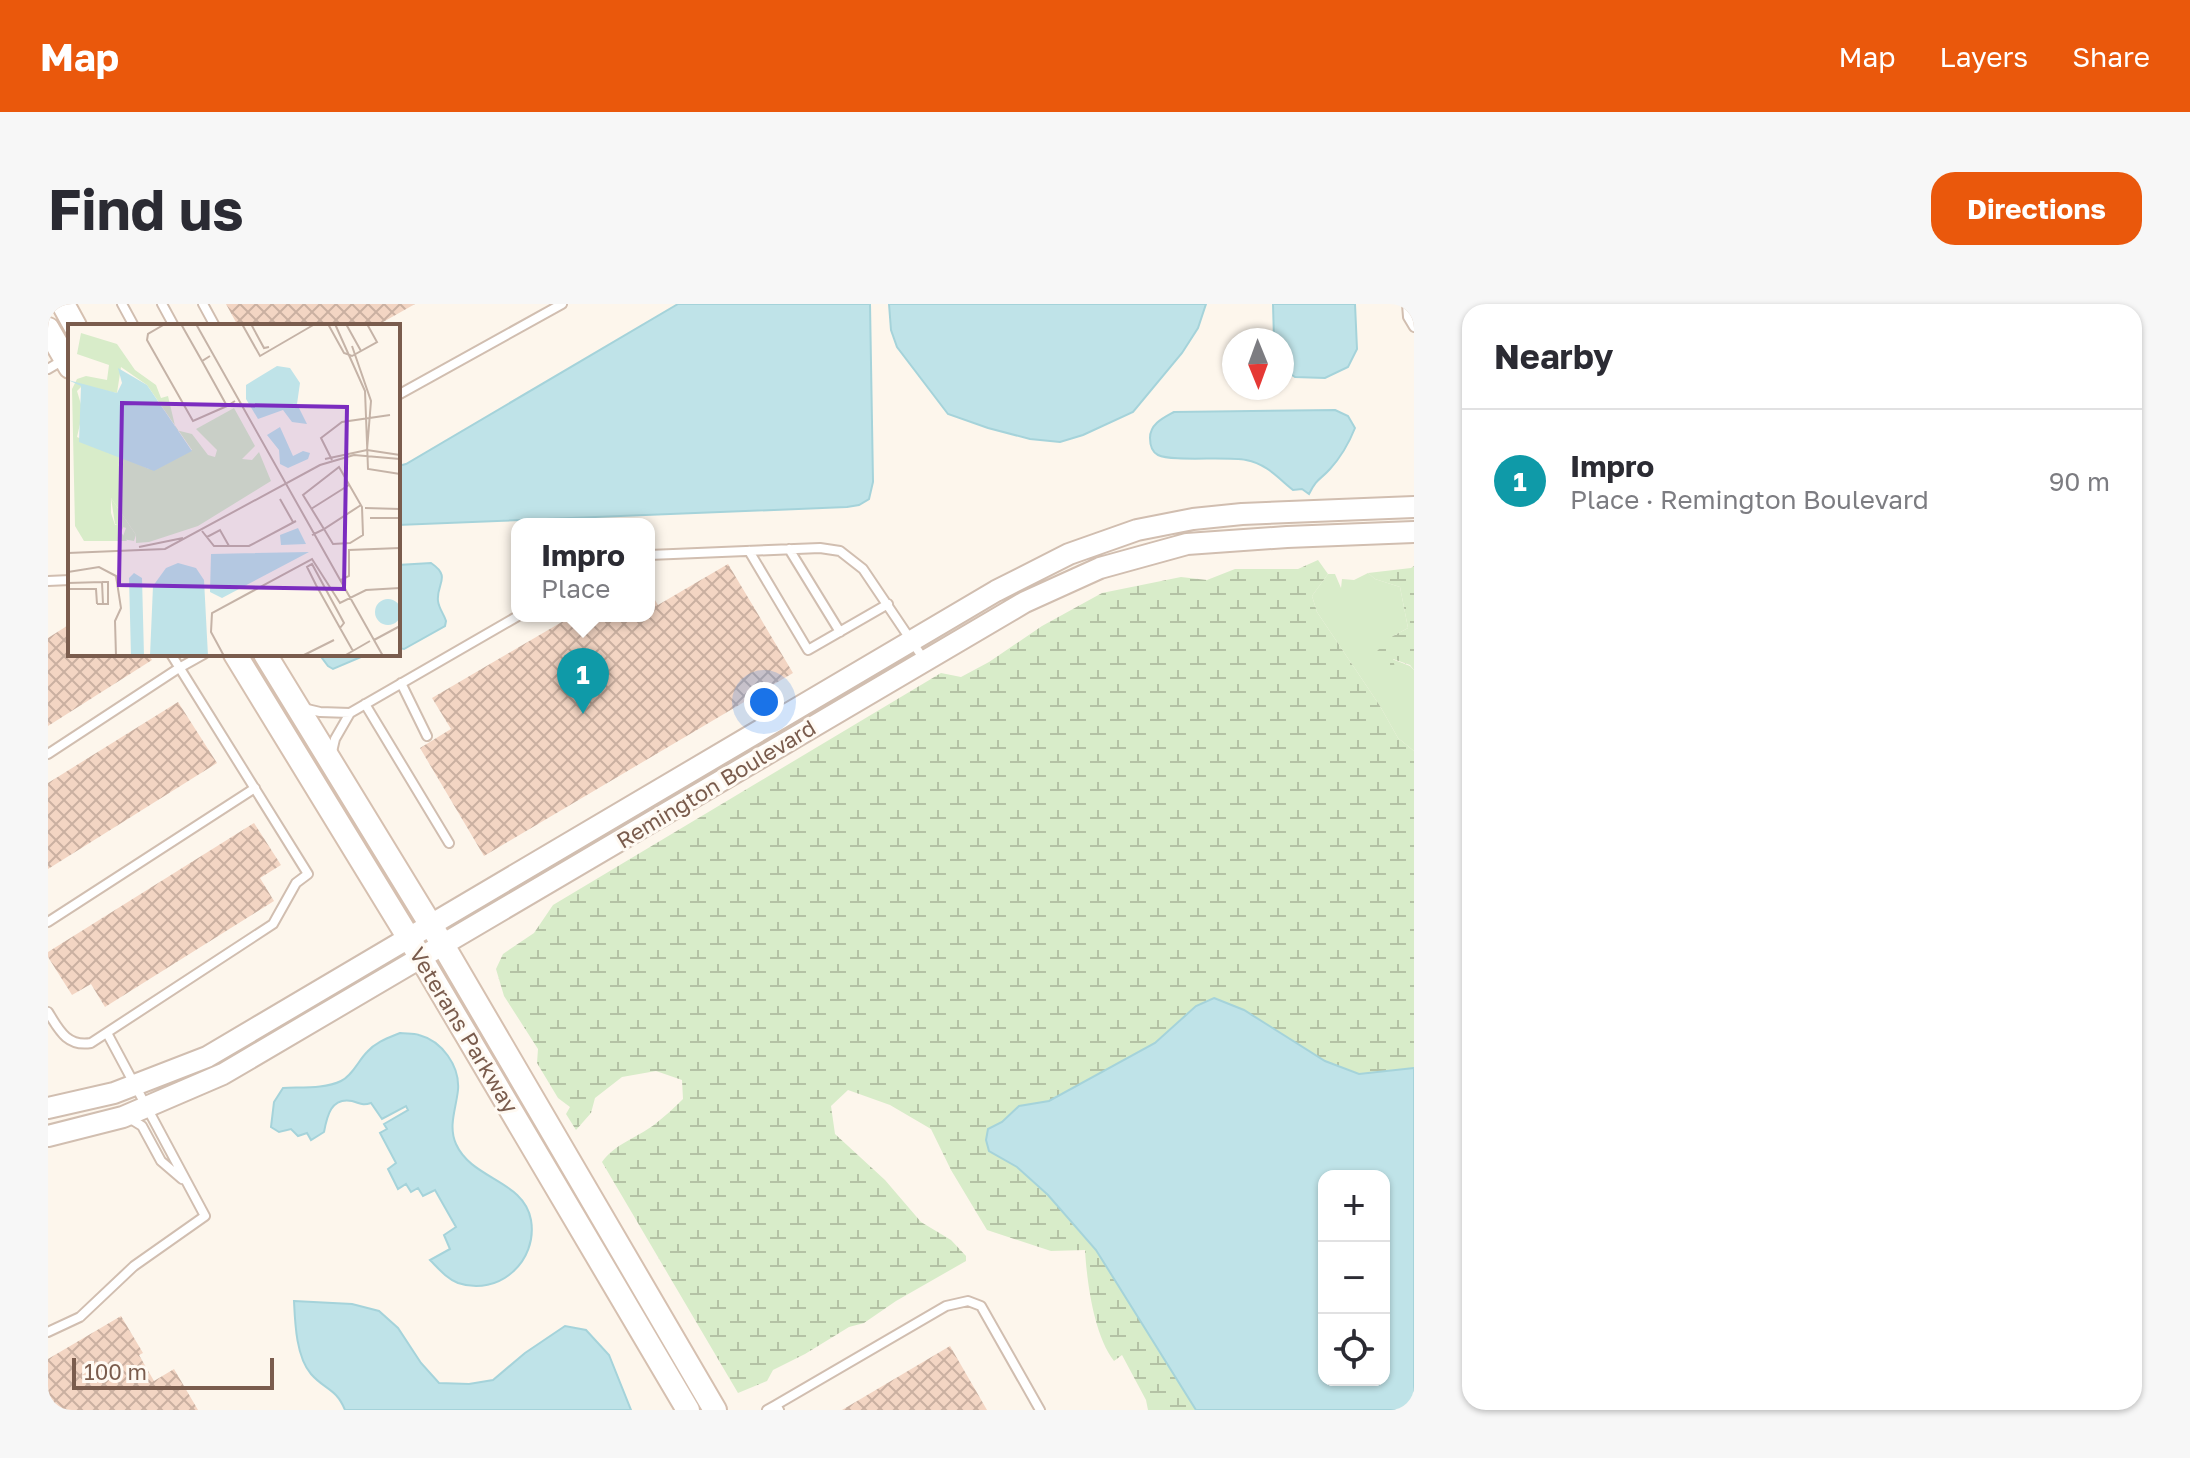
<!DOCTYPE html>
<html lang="en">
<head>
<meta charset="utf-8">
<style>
  :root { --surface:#fff; --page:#f7f7f7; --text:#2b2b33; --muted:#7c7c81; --line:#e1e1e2; --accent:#ea580c }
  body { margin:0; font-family:"Golos Text",sans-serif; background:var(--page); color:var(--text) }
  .controls { position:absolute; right:24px; bottom:24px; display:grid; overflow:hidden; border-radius:16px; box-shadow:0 2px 6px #0004 }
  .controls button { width:72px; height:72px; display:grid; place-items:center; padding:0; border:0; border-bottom:2px solid var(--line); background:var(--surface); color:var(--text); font:40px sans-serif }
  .compass { position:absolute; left:1174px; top:24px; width:72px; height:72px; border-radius:50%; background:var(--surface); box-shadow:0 2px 6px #0004; rotate:179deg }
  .scale { position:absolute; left:24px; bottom:20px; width:202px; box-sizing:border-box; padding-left:8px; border:4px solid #7a5c4d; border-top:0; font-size:22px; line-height:28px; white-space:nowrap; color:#7a5c4d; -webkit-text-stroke:6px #fffaf3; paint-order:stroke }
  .you { position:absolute; left:716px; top:398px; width:28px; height:28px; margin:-20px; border:6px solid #fff; border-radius:50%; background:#1a73e8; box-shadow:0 0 0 12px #1a73e833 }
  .badge { display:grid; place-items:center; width:52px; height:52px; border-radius:50%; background:var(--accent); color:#fff; font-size:26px; font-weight:700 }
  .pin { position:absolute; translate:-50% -66px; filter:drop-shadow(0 2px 4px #0008) }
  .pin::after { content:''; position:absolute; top:42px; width:28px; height:24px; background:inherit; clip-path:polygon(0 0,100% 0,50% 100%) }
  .popup { position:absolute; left:463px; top:214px; width:144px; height:104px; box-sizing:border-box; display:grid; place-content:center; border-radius:16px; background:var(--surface); filter:drop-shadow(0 2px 6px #0005); font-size:26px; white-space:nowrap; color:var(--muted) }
  .popup b { font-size:30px; color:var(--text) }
  .popup::after { content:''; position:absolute; left:50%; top:100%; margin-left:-16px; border:16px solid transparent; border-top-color:var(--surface) }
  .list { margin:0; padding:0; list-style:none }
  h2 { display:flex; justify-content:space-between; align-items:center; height:104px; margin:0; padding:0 32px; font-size:34px }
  h2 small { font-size:26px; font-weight:400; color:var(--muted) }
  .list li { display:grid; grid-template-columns:52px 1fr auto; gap:24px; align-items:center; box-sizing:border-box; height:144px; padding:0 32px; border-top:2px solid var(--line) }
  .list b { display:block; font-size:30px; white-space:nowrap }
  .list p { margin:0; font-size:26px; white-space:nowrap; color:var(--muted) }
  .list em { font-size:26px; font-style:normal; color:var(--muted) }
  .icon { flex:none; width:44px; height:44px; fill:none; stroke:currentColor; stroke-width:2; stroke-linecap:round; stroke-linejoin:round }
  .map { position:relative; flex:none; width:1366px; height:1106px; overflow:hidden; border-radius:24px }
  header { display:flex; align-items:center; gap:48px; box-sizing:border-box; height:112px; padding:0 40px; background:var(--accent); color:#fff }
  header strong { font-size:38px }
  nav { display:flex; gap:44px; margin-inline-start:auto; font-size:28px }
  .intro { display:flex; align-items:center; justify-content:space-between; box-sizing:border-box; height:192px; padding:0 48px }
  h1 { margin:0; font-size:56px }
  .button { padding:20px 36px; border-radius:24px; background:var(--accent); color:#fff; font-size:28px; font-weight:700 }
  main { display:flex; gap:48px; padding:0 48px }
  aside { flex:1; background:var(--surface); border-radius:24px; box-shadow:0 2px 6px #0004 }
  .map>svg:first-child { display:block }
  .grass { fill:#d8ecc9 }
  .wetland { fill:url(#wetland-marsh) }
  .water { fill:#bfe3e8; stroke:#a5d3da; stroke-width:2; fill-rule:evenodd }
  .building { fill:url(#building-cross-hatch) }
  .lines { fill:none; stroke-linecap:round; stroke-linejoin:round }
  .service-casing { stroke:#d1beb0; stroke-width:12 }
  .tertiary-casing { stroke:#d1beb0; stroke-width:24 }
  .secondary-casing { stroke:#d6c0b0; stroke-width:26 }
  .service { stroke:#fff; stroke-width:8 }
  .tertiary { stroke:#fff; stroke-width:20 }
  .secondary { stroke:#fff; stroke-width:22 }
  .labels { text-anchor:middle; stroke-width:6; stroke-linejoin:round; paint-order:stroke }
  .street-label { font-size:22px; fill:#7a5c4d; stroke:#fffaf3 }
  .inset-road { fill:none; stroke:#c5b3a7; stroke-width:2 }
  .view { fill:#7b2cbf; fill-opacity:0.15; stroke:#7b2cbf; stroke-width:4 }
  .inset-edge { fill:none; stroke:#7a5c4d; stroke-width:4 }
</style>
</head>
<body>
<header>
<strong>Map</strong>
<nav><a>Map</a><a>Layers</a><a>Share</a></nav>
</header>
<div class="intro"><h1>Find us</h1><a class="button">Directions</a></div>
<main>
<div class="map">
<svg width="1366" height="1106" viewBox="0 0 1366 1106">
  <defs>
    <pattern id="wetland-marsh" width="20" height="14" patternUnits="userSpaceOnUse" patternTransform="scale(2)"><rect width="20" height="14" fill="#d8ecc9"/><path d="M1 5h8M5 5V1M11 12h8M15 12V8" fill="none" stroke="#b4c2a5"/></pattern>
    <pattern id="building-cross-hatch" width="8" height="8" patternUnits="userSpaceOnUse" patternTransform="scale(2)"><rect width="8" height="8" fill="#f3d5c3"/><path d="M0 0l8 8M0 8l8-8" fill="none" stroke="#cab0a1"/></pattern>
  </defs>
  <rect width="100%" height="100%" fill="#fdf6ec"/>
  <path class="grass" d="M1320 269 1327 275 1352 283 1360 324 1345 332 1344 355 1362 362 1366 366V447L1350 434 1332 402 1269 308 1264 292 1280 270H1287L1293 284 1294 275 1306 276Z"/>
  <path class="wetland" d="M1270 256 1280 270 1264 292 1269 308 1332 402 1350 434 1366 447V764L1311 770 1277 757 1196 706 1148 702 1107 739 1001 797 971 802 954 818 941 847 969 863 1000 891 1048 946 1148 1106H1100L1098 1096 1074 1051 1066 1057C1046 1031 1039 979 1037 946L1003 947 939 926 903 866 883 825 842 801 800 786 783 802 787 830 837 876 873 918 903 936 918 952V957L848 997 816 1019 801 1023 757 1050 725 1066 719 1077 690 1089 554 858C567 840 588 834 606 821 616 813 626 804 635 795L634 776 608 767 574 773 547 794 543 809 528 826 518 810 522 803 510 794 489 759 490 745 456 692 448 665 455 650 486 629 505 601 893 369 913 373 941 358 994 322 1054 289 1133 273 1159 276 1187 265H1250Z
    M1366 262V366L1362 361 1345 355 1349 372 1339 371 1328 348 1345 332 1360 324 1352 283 1327 275 1320 269 1363 264Z"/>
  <path class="water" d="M630 0H822L825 178 821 195 811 201 799 203 350 221V162L358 160Z
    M841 0H1158L1150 24 1134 49 1085 108 1035 131 1012 138 982 135 940 124 900 110 849 43 843 26Z
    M1225 0H1307L1309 45 1300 63 1277 74 1247 73 1235 65 1234 36H1226Z
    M1287 106 1300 112 1307 124C1301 139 1293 153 1282 165 1272 176 1269 174 1261 190L1254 185 1245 186C1230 174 1219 160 1198 156 1178 152 1124 158 1110 151 1104 148 1102 141 1102 134 1102 120 1115 114 1126 108Z
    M383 259C404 273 388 280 390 297 391 305 396 310 398 317L397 322 356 345 350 344V261Z
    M271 350H320L285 365 280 362Z
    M1166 694 1196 706 1277 757 1311 770 1366 764V1106H1148L1048 946 1000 891 969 863 941 847 938 836 940 825 954 818 971 802 1001 797 1107 739 1148 702ZM1276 872H1336V1076H1276Z
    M352 729C358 730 365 729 371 731 394 737 412 762 410 786 408 805 400 822 408 840 424 876 476 876 483 916 490 957 451 993 410 979 398 974 391 965 382 956L402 945 396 931 408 923 387 886 375 892 370 884 363 888 358 880 350 885 340 865 348 859 332 829 339 825 336 820 360 806 358 802 334 815 323 799C314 802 312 799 304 797 283 793 279 812 276 828L263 836 259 829 250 832 243 825 231 828 223 823 226 798 235 784C253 783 277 785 293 777 305 771 310 757 319 748 328 738 340 734 352 729Z
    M246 997 304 1000 331 1007 350 1024 373 1059 391 1079 421 1080 445 1076 477 1049 517 1022 538 1026 561 1051 583 1106H297C288 1084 277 1086 263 1070 248 1053 247 1018 246 997Z"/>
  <path class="building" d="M178 0H367L328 22H190Z
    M680 260 745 369 436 552 372 444 403 425 384 394 524 312H601V286L610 301Z
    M22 320V350H100L104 356 0 422V334Z
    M130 398 169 459 0 565V479Z
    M206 519 233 561 212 574 226 597 57 703 43 680 24 691 0 653V648Z
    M73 1012 95 1049 91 1051 106 1077 126 1065 150 1106H0V1055Z
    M902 1042 939 1106H794Z"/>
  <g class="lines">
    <defs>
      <path id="service" d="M74 0 86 22
        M114 0 126 22
        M155 0 167 22
        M1359 0 1360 13 1366 23
        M0 65 17 55
        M350 91 514 0
        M741 245 792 328
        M701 247 760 346 840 300
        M601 251 772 244 792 247 815 265 877 357
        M0 277 22 276
        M353 379 379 432
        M317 400 401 539
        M255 404 272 408 302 409 287 435 283 452
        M302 409 470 312
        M0 450 131 364 156 350
        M0 618 207 484
        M0 708C11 726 19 743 43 739L225 620 248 579 260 570 123 350
        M81 814 94 822 113 857 134 875
        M0 1028 32 1013 86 962 157 912 59 729
        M728 1101 898 1002 920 997 933 1002 992 1106
        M719 1106 728 1101 731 1106"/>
      <path id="tertiary" d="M0 804 66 789 159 753 948 287 1021 250 1089 226 1145 215 1194 210 1366 203
        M0 832 75 813 175 770 977 298 1052 264 1139 240 1239 233 1366 228"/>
      <path id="secondary" d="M15 0 27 22
        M0 25 22 63
        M187 350 373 654 640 1106
        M217 350 395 641 667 1106"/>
    </defs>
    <use href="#service" class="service-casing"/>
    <use href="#tertiary" class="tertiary-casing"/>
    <use href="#secondary" class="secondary-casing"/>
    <use href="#service" class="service"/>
    <use href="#tertiary" class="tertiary"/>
    <use href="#secondary" class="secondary"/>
  </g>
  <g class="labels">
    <g class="street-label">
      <text transform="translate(668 480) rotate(-31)" y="8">Remington Boulevard</text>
      <text transform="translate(416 726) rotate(59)" y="8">Veterans Parkway</text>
    </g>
  </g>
  <g transform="translate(20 20)">
    <rect width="332" height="332" fill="#fdf6ec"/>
    <path d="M43 174 68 211 66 217 54 215 58 204 47 200Z" fill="#d8ecc9"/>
    <path d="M13 9 49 20 67 46 88 61 93 74 100 72 108 106 124 110 140 131 147 133 149 126 128 105 166 84 187 122 174 135 184 136 191 128 203 157 130 202 81 218 68 219V211L43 174V189L47 201 57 200 53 208 59 217H16L7 202 4 65 9 55 18 52 39 56 41 41 9 30ZM53 43 79 61 124 126 81 145 9 113 15 87 9 67 14 62 49 69Z" fill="#d8ecc9" fill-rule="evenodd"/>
    <path d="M209 42 222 44 232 59 229 80 239 100 224 98 215 86 190 95 178 75V61ZM50 44 79 61 124 127 86 147 11 118 13 62 0 56 49 69 54 59ZM212 103 225 132 235 127 242 129 240 135 220 144 212 140 211 126 199 111ZM230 204 238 220 213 221 212 211ZM241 228 154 274 142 268 143 230ZM110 239 128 244 136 256 140 332H82L85 262 98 244ZM66 249 74 254 76 332H63L61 254ZM307 288a13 13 0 1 1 26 0a13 13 0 1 1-26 0Z" fill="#bfe3e8"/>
    <path class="inset-road" d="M97 0 80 10 79 16 125 97 159 82M113 0 134 37 142 32M128 0 315 332M174 0 192 32 247 0M183 0 196 24 201 23M260 0 276 29 284 32 309 18 299 0M267 0 297 67 300 145 332 150M278 0 293 27M331 0 332 39M284 22 303 77 299 126M134 37 159 82 167 77M257 135 299 126 332 131M264 136 253 114 274 98 322 91M212 175 225 198M297 184 332 185M243 185 281 161M302 194H332M134 207 146 222H181L228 197M244 211 256 205 265 220 282 219 295 211 294 183 271 143 235 171 256 205 293 181M139 213 152 206 161 222M71 223 115 214M0 229 97 225 252 141 286 131 332 135M0 248 31 243 48 252 53 284 47 297 48 332M273 256 281 252V226L332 224M34 258H40V280H35M0 259 34 258 35 280H29M0 265H28L29 280M272 304 276 299 244 240 239 243 248 261 272 304 285 327M306 316 332 302M156 332 143 308 144 289 244 235 272 279 298 266 332 264M234 332 266 316M276 332 302 317"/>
    <path class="view" d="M54 79 279 83 276 265 51 261Z"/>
    <rect width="332" height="332" class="inset-edge"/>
  </g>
</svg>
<div class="controls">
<button>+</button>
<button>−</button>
<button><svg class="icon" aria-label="locate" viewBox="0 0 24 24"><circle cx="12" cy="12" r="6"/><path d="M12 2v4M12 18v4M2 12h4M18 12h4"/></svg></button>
</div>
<svg class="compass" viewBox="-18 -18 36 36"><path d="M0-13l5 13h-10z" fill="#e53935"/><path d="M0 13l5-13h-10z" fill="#7c7c81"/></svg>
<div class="scale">100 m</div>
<div class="you"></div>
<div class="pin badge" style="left:535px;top:410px;background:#0f9aa8">1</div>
<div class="popup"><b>Impro</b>Place</div>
</div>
<aside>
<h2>Nearby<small></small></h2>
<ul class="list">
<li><span class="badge" style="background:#0f9aa8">1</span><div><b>Impro</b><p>Place · Remington Boulevard</p></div><em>90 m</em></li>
</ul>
</aside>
</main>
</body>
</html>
